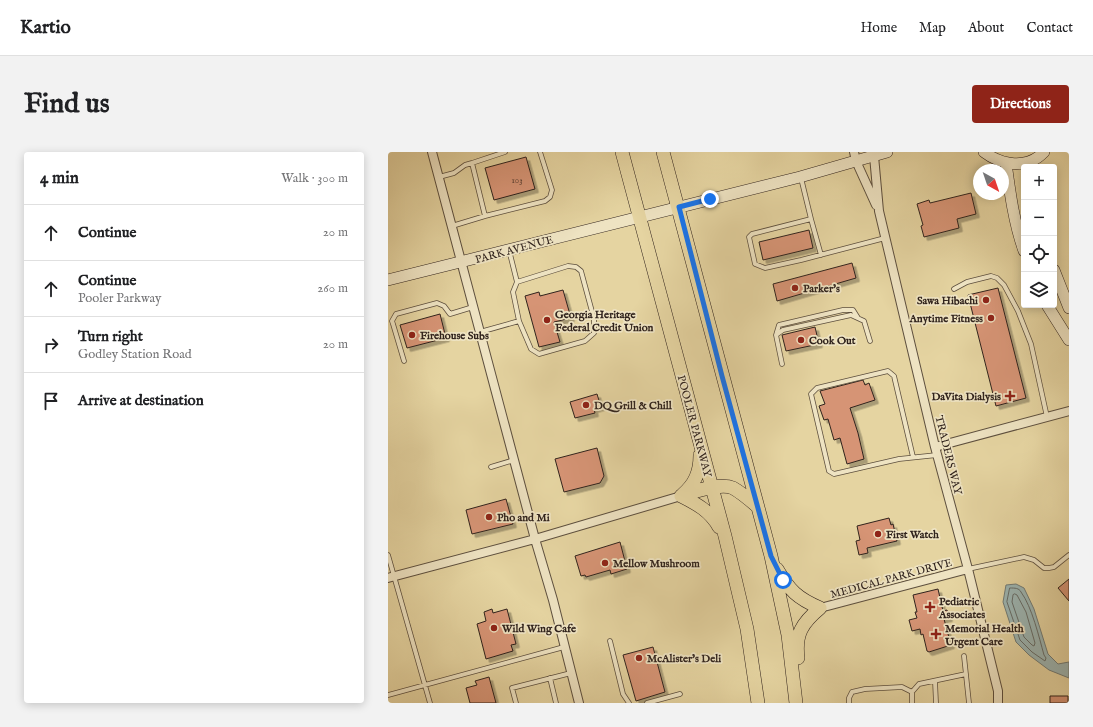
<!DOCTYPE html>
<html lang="en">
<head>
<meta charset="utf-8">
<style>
  :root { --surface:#fff; --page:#f2f2f2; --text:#202124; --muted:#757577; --line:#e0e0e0; --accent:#8f2418 }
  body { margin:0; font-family:"IM FELL English",serif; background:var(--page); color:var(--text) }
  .controls { position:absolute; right:12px; top:12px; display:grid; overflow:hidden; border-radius:4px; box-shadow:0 2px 10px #0003 }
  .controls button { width:36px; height:36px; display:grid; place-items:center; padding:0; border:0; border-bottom:1px solid var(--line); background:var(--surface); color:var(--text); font:20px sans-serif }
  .compass { position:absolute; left:585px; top:12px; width:36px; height:36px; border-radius:50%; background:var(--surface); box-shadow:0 2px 10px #0003; rotate:140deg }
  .stop { position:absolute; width:12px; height:12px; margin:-9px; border:3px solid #1a73e8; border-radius:50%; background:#fff }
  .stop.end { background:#1a73e8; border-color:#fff; box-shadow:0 1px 4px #0008 }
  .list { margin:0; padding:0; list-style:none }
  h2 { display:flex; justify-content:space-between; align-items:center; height:52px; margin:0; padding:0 16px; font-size:17px }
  h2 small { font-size:13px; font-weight:400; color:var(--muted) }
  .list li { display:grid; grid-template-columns:26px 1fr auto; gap:12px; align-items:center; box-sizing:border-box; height:56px; padding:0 16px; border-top:1px solid var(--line) }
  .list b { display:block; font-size:15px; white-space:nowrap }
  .list p { margin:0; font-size:13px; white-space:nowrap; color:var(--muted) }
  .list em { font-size:13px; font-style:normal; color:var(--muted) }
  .icon { flex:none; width:22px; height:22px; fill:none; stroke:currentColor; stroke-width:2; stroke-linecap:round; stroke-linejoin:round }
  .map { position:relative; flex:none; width:681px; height:551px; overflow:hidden; border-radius:4px }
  header { display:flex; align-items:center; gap:24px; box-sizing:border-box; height:56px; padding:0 20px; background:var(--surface); border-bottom:1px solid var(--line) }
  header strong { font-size:19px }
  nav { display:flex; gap:22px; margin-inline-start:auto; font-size:14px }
  .intro { display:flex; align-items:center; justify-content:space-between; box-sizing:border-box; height:96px; padding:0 24px }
  h1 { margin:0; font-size:28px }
  .button { padding:10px 18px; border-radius:4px; background:var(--accent); color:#fff; font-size:14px; font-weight:700 }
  main { display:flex; gap:24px; padding:0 24px }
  aside { flex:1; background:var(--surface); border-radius:4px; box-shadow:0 2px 10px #0003 }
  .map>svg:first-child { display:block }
  .water { fill:#9cb5b2; stroke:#717b76 }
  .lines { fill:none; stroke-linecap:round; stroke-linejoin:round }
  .shore { stroke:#666c68; stroke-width:1 }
  .building { fill:#d69474; stroke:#30231d; filter:url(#shadow) }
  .lane-casing { stroke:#5d4f3e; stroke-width:5.5 }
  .street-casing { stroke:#5d4f3e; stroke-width:10 }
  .secondary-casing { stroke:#30231d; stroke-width:12 }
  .primary-casing { stroke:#30231d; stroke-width:14 }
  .lane { stroke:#eee3c2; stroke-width:4 }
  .street { stroke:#eee3c2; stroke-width:8 }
  .secondary { stroke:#eee3c2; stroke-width:11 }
  .primary { stroke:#e5d4a1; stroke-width:13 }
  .route { stroke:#1a73e8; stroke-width:5 }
  .poi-dot { fill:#8f2418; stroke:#eee3c2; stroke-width:1.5 }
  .labels { text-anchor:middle; stroke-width:3.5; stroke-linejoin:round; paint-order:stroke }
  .number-label { font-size:9px; fill:#5a3f33 }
  .street-label { font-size:11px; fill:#30231d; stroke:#eee3c2 }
  .poi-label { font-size:11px; font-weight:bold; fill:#30231d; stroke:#eee3c2; text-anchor:start }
</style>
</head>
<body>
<header>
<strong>Kartio</strong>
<nav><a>Home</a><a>Map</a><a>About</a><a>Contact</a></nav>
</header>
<div class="intro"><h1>Find us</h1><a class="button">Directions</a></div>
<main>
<aside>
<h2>4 min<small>Walk · 300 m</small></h2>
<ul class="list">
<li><svg class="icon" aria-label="ahead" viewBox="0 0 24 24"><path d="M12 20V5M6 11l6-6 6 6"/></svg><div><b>Continue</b></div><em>20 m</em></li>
<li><svg class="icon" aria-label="ahead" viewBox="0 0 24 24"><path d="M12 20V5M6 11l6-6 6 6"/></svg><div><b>Continue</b><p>Pooler Parkway</p></div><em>260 m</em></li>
<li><svg class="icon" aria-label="right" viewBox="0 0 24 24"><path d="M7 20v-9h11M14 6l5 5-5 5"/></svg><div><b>Turn right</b><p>Godley Station Road</p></div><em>20 m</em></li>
<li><svg class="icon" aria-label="arrive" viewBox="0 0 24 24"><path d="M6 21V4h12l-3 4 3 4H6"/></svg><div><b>Arrive at destination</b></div></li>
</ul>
</aside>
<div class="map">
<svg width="681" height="551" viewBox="0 0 681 551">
  <defs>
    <filter id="shadow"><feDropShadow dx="3.5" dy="3.5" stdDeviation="0" flood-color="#0004"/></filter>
  </defs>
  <rect width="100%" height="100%" fill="#e5d4a1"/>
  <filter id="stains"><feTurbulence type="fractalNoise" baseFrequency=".005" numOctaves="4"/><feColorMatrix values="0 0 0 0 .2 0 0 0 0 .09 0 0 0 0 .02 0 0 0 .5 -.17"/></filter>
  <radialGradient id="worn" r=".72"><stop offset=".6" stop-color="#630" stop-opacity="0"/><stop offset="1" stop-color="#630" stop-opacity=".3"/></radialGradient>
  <path class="water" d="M628 432 636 436 646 457 660 502 670 512 681 510V526L661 518 641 503 628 490 615 450 618 433Z"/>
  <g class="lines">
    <path class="shore" d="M622 436C627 436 631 436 633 440 644 455 651 485 656 503L658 506 657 509 644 500 632 488 619 450Z
      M627 442 629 443 638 460 647 491 646 494 644 493 636 485 624 450 625 443Z"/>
  </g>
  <path class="building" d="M138 5 147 37 106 48 97 16Z
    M583 41 588 62 569 67 571 76 536 85 533 74 535 73 529 52 541 48 542 51Z
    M421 78 425 96 375 108 371 90Z
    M464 111 468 126 389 149 385 132Z
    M610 136 638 246 608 254 580 143Z
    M175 138 183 166 166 170 172 190 151 195 137 144 151 140 152 144Z
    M52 162 58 186 19 196 12 173Z
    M427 175 431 192 398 199 394 183Z
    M475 228 477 233 481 231 487 248 462 256 470 281 476 307 459 312 452 286 446 288 440 267 436 268 431 254 437 252 432 239Z
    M209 242 213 255 206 257 207 261 187 266 182 250Z
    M209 296 216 324 212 331 176 340 167 307Z
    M118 347 125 372 84 382 78 358Z
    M501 366 503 373 505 372 509 389 479 396 480 401 471 403 468 389 472 388 469 374Z
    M232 390 239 417 223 422 222 418 198 425 197 423 193 424 187 404Z
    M681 427V449L670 436Z
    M550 437 555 459 559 458 561 466 556 467 563 493 541 500 539 499 535 482 533 483 532 477 524 479 521 468 529 466 527 460H529L525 443Z
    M104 457 105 461 119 457 128 492 123 493 125 499 98 507 89 472 98 469 96 460Z
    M265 495 277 540 248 549 235 503Z
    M101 525 108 551H82L78 536 89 533 87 529Z
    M662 544H680V551H662Z"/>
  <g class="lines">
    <defs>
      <path id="lane" d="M84 11 117 0
        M51 25 66 21 77 13 84 11 97 64 64 74
        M413 26 423 67
        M97 64 157 49 162 45 164 38 152 0
        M121 98 129 130
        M433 103 423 67 364 82 361 85 367 112 377 116 413 108 497 86
        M566 137 579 130 603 124 609 126 616 133 630 159 643 192 659 265
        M92 180 131 169 143 197 151 202 197 189 206 181V167L193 119 188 115 180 114 129 130 125 140 131 169
        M388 183 391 173 455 158H465L470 166
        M16 209 5 172 4 169 8 162 49 151 56 154 62 162 85 155
        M394 212 388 183 395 178 463 163 476 169 482 189
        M525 305 506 224 500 219 429 236 423 242 441 319 446 322 511 307 549 303
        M103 315 126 308
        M0 403 42 551
        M580 417 636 405 646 408 656 416H661L666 415 681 403
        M222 489 235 542 241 551
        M576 504 581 551
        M162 526 168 551
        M547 529 548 551
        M0 543 176 495
        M128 551 124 536 183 521
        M259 551 292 542
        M461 551V546L464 540 477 537 514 535 524 540
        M524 551V540L531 532 578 522"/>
      <path id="street" d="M44 0 147 387 165 448 191 551
        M466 0 468 9 488 53
        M484 0 486 4 491 59 547 295 580 417 610 539V551
        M547 295 681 259
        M0 426 147 387 293 344
        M432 456 580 417"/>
      <path id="secondary" d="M596 0C613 13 639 18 656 0
        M618 11C622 41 626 71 636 99
        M666 118 681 156
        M0 128 412 25 499 0
        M659 153 681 188"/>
      <path id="primary" d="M234 0 337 384 359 477 370 551
        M275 0 383 404 400 483 408 551
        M294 343C307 332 312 320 312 303
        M293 344C306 340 332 330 345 336 354 341 362 348 370 355
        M293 344C309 352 322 359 331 375
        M389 417C402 439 409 446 432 456 414 471 407 482 410 506"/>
    </defs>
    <use href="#lane" class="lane-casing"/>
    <use href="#street" class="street-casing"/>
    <use href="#secondary" class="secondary-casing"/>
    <use href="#primary" class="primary-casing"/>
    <use href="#lane" class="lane"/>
    <use href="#street" class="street"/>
    <use href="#secondary" class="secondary"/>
    <use href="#primary" class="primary"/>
  </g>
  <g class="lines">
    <path class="route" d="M322 47 291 55 334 224 383 404 395 428"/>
  </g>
  <g class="poi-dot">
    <circle cx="407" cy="136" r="4"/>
    <circle cx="598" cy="148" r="4"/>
    <circle cx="603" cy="166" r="4"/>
    <circle cx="159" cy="168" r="4"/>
    <circle cx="24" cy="183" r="4"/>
    <circle cx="413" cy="188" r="4"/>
    <path d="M620 238h4v4h4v4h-4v4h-4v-4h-4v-4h4z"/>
    <circle cx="198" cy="253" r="4"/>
    <circle cx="101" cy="365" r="4"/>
    <circle cx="490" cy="382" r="4"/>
    <circle cx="217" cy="411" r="4"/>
    <path d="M540 449h4v4h4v4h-4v4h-4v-4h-4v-4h4z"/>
    <circle cx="106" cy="476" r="4"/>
    <path d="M546 476h4v4h4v4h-4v4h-4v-4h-4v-4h4z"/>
    <circle cx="251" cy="506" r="4"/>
  </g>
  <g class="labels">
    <g class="number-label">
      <text x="129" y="31">103</text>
    </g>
    <g class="street-label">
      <text transform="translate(126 97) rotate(-15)" y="4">PARK AVENUE</text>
      <text transform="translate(307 274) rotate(75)" y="4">POOLER PARKWAY</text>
      <text transform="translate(561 303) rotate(76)" y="4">TRADERS WAY</text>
      <text transform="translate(503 426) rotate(-15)" y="4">MEDICAL PARK DRIVE</text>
    </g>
    <g class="poi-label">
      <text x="415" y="140">Parker's</text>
      <text x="590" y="152" text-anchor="end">Sawa Hibachi</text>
      <text x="167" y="166">Georgia Heritage<tspan x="167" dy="13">Federal Credit Union</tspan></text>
      <text x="595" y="170" text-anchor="end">Anytime Fitness</text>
      <text x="32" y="187">Firehouse Subs</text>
      <text x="421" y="192">Cook Out</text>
      <text x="613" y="248" text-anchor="end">DaVita Dialysis</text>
      <text x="206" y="257">DQ Grill &amp; Chill</text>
      <text x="109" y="369">Pho and Mi</text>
      <text x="498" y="386">First Watch</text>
      <text x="225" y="415">Mellow Mushroom</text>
      <text x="551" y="453">Pediatric<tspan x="551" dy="13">Associates</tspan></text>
      <text x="114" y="480">Wild Wing Cafe</text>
      <text x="557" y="480">Memorial Health<tspan x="557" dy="13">Urgent Care</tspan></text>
      <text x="259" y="510">McAlister's Deli</text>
    </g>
  </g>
  <rect width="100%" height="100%" filter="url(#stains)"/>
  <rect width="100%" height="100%" fill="url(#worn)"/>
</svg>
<div class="controls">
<button>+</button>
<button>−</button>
<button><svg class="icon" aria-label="locate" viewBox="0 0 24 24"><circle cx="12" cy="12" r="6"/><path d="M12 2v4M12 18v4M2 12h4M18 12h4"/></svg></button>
<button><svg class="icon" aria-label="layers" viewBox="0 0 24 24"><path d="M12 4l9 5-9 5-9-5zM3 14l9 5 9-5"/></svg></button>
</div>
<svg class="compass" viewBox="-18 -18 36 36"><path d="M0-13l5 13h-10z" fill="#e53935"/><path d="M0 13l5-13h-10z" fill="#757577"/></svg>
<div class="stop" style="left:395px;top:428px"></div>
<div class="stop end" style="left:322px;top:47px"></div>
</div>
</main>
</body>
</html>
